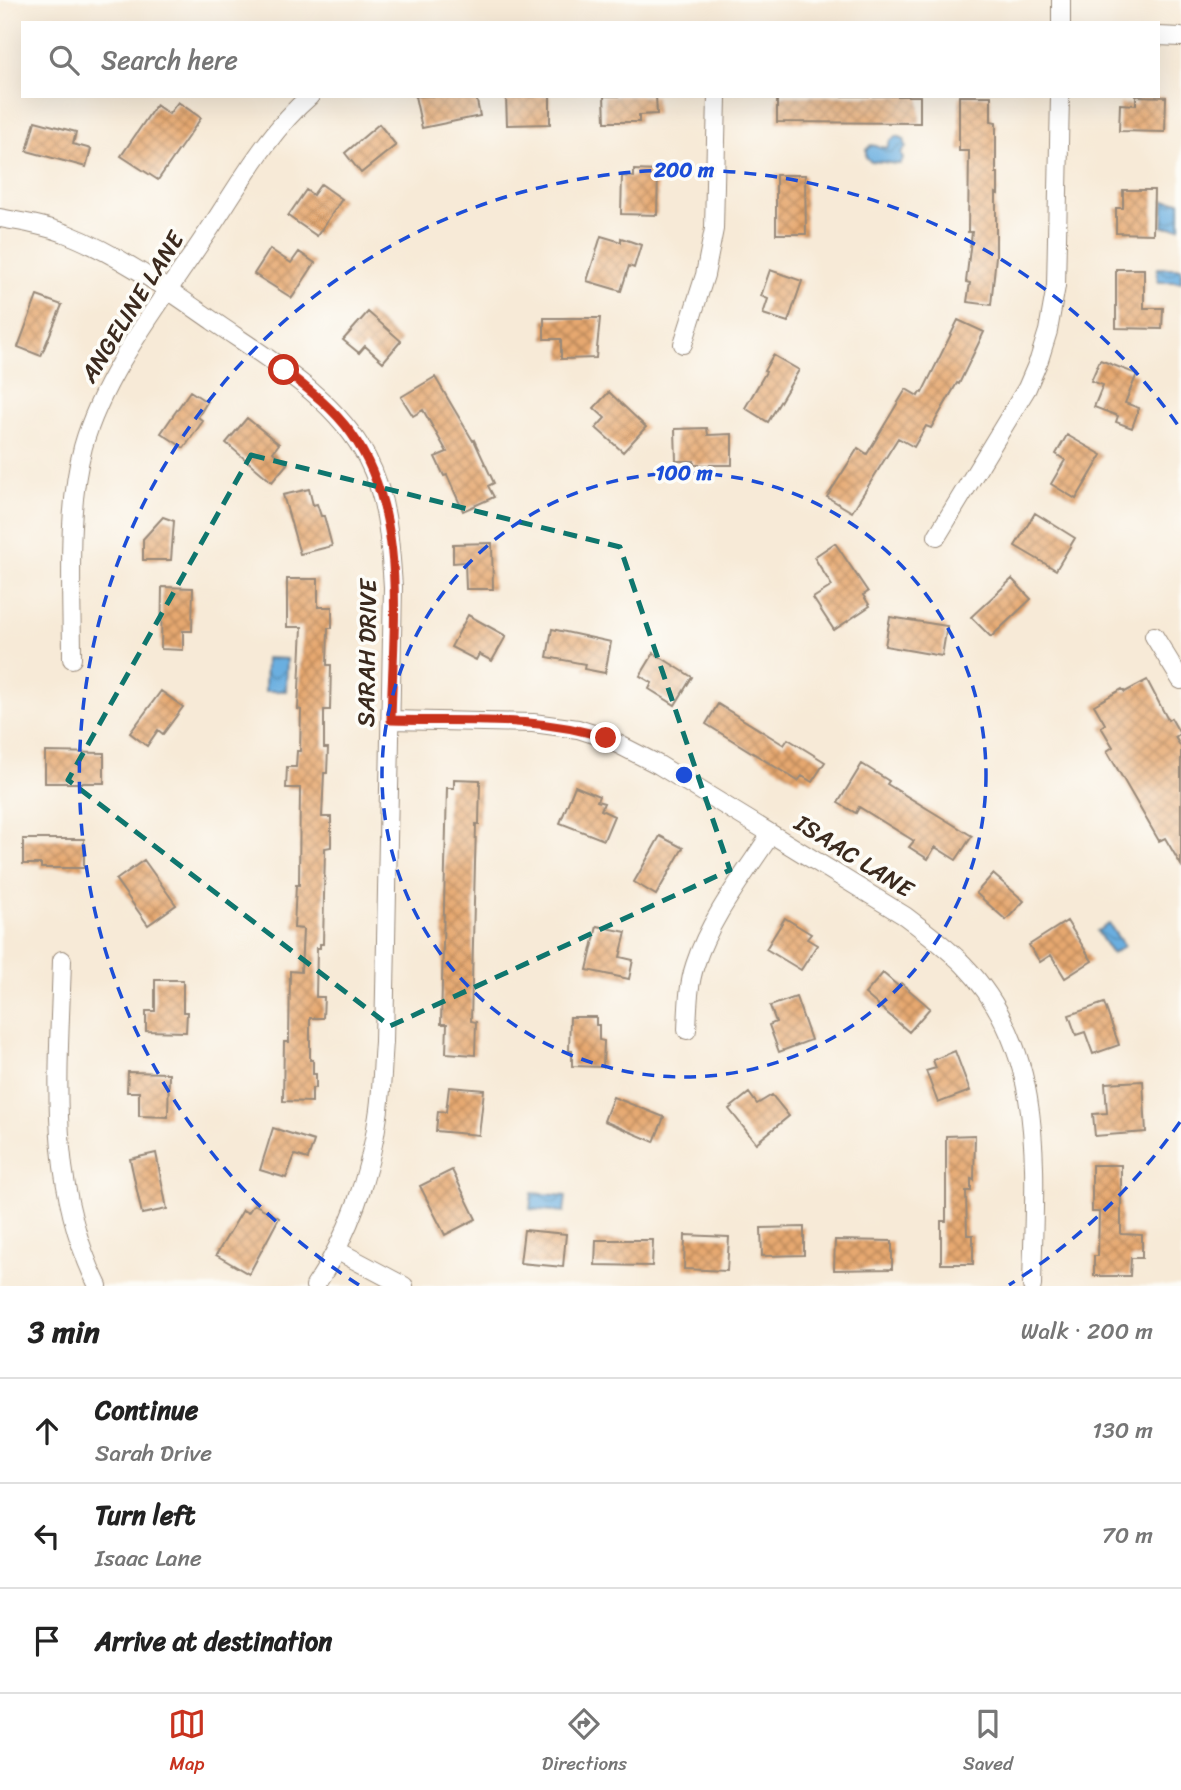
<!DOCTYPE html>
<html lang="en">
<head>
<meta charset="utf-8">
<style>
  :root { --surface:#fff; --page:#f2f2f2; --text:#222; --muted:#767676; --line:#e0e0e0; --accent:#c8321e }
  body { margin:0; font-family:Sriracha,sans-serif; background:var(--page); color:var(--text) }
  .stop { position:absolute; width:21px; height:21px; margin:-16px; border:5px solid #c8321e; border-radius:50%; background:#fff }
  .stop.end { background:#c8321e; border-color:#fff; box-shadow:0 2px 7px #0008 }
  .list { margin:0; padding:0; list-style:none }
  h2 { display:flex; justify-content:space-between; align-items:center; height:91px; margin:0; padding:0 28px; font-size:30px }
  h2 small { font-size:23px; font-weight:400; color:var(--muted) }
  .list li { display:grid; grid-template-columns:46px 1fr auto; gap:21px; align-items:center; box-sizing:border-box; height:105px; padding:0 28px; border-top:2px solid var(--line) }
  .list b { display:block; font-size:26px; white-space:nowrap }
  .list p { margin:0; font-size:23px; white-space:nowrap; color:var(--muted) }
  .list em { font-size:23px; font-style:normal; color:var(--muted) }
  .icon { flex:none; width:38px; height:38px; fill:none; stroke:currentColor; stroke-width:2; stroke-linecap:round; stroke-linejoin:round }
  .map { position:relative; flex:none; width:1181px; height:1286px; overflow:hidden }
  .search { position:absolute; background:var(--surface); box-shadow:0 7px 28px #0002; left:21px; right:21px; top:21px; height:77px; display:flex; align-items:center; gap:18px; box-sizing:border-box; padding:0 24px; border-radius:0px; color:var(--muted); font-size:26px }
  .sheet { height:406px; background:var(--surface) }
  nav { display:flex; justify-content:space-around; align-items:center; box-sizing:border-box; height:98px; border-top:2px solid var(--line); background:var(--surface); font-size:19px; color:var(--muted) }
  nav a { display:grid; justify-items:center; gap:4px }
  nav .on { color:var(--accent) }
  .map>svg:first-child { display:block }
  .water { fill:url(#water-waves); stroke:#526c7f; stroke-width:2 }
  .building { fill:url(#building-cross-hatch) }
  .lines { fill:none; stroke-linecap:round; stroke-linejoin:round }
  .minor-casing { stroke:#998a7a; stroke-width:20 }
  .minor { stroke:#fff; stroke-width:18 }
  .route { stroke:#c8321e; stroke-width:9 }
  .marked { fill:none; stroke:#0f766e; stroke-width:5; stroke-dasharray:14 9; stroke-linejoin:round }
  .ring { fill:none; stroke:#1d4ed8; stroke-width:3.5; stroke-dasharray:12 9 }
  .labels { text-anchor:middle; stroke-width:7; stroke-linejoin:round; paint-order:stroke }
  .street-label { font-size:24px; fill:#3b2a1e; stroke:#fdfcf7 }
  .centre { fill:#1d4ed8; stroke:#fdfcf7; stroke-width:3.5 }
  .ring-label { font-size:21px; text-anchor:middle; font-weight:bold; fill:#1d4ed8; stroke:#fdfcf7; stroke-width:7; stroke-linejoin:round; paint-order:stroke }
</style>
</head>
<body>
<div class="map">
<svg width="1181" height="1286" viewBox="0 0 1181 1286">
  <defs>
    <pattern id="water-waves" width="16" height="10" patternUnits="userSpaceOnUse" patternTransform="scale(1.75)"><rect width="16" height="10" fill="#6aafe0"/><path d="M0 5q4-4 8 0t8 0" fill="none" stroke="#588fb5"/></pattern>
    <pattern id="building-cross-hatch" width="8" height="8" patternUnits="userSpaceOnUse" patternTransform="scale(1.75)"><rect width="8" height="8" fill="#e6a870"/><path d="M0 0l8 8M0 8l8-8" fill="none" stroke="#bc895b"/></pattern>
  </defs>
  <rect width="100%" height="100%" fill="#fdfcf7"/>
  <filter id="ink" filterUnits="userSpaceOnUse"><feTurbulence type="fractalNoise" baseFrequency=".0143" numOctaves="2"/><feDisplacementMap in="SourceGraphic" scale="14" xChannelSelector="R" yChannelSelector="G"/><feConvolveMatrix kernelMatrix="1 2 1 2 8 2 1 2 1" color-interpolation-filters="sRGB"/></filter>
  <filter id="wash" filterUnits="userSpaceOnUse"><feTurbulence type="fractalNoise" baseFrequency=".00686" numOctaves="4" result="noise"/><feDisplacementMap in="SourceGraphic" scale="28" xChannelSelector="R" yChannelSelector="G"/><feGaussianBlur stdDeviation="1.57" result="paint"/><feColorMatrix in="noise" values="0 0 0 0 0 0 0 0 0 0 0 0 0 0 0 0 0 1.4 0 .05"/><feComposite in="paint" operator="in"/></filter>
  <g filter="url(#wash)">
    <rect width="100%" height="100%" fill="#f7ead7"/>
    <path class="water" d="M897 136 904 139 906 147 901 153 903 159 900 164C889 164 882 160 871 162L866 157V150L871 145 887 148 890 141Z
      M1164 201H1180V227H1163Z
      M1157 268H1181V282H1158Z
      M266 658 287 659 286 691H265Z
      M1109 924 1124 946 1112 954 1097 931Z
      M532 1193 566 1196 564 1212 530 1209Z"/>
    <g id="blocks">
      <path class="building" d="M415 96H476L480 116 422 128Z
        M506 96H550V124L507 125Z
        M604 96H656L657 114 639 115V122H605Z
        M777 96H920V123L777 122Z
        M959 96H991V121L996 122V173H998V194L996 193V256L991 305 967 302 970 283 966 282 972 232H968L969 151H959Z
        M1136 96 1166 97 1165 132 1119 131 1120 104 1136 105Z
        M178 102 201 118 158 180 121 156 156 105 169 114Z
        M35 121 76 132 73 144 91 149 86 167 27 151Z
        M379 124 396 145 361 173 345 153Z
        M634 170 658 171 657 215 621 214 622 176 634 177Z
        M776 175H805L806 234H776Z
        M321 184 342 199 317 236 288 216 306 190 313 195Z
        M1123 190H1154L1153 234 1116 233V208H1123Z
        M601 236 621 242V238L641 245 634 268 629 266 621 291 587 281Z
        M270 249 291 263 299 252 315 263 292 298 254 274Z
        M1116 269H1144V308H1163L1162 329 1116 328Z
        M770 270 802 281 788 322 763 314 768 299 761 296Z
        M37 296 62 305 41 356 18 347Z
        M368 312 401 341 383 362 365 346 359 353 343 340Z
        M544 318H600L596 358 561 359V339H544Z
        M958 320 984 332 959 384 957 383 931 428 926 426 914 447 898 438 852 512 827 497 858 448 867 454 906 389 918 396 920 392 922 393Z
        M773 355 799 370 768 422 745 408 766 372 764 371Z
        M1100 360 1137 374 1125 403 1139 408 1132 428 1116 422 1118 416 1094 407 1103 385 1091 381Z
        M435 377 473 441 474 440 494 483 488 486 494 497 463 511 447 475 444 476 435 457 447 452 423 410 413 416 401 397Z
        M190 391 207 402 198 417 203 421 184 448 161 433Z
        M609 392 646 427 623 452 596 428 605 418 594 408Z
        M247 418 279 444 273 452 287 464 272 482 226 443Z
        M707 428 708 435 732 434V465H694V461H676L675 429Z
        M1067 435 1102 455 1076 499 1051 484 1065 460 1056 454Z
        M309 489 313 505 317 504 321 516H324L332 546 300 554 283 495Z
        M1035 513 1075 538 1056 570 1015 546Z
        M163 517 174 521 171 560H143V539Z
        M492 543 493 589H466L465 562 453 563V544Z
        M835 543 868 592 863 595 870 606 834 630 813 598 832 586 814 557Z
        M287 579H318V607H332V628H328L327 665H331L330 710H324V748H328L327 773H324L322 817H331V847L325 848 323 944H320V948H317L316 997H324L323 1018H310V1060H313V1074H316V1088H312V1102L283 1101 284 1042H289L290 971 301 972 303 929 294 928 296 885H299L300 788H286L287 767H296L297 751H300L301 710 298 709 302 627H287Z
        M1012 579 1031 599 991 637 971 617Z
        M162 587 193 588 192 631H183V650L161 649Z
        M468 615 506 636 492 661 479 654 476 660 451 647Z
        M890 617 947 626 942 656 885 646Z
        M552 629 611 642 605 673 584 669 585 664 547 657Z
        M654 653 692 677 675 705 649 689 652 683 640 676Z
        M1147 680 1168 720 1171 718 1180 734 1175 737 1181 747V865L1165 838 1159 841 1107 751 1113 747 1101 727 1105 724 1094 705 1122 689 1125 692Z
        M161 691 183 707 163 734 158 730 147 746 130 733Z
        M718 704 784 745 788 739 825 762 812 782 802 776 798 781 706 724Z
        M45 752 104 753V783H45Z
        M862 764 889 781 887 784 972 836 956 860 935 847 928 859 909 847 914 841 859 807 856 813 838 803Z
        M454 779 480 780 479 824H476L471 1021 476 1022 475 1055 446 1053 447 1024H441L447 788H454Z
        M575 786 599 796 597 801 604 803 601 810 614 816 604 840 560 823Z
        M660 836 683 848 656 895 634 882Z
        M23 839H84V868H41V864H23Z
        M144 860 176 905 148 925 116 880Z
        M993 874 1024 901 1006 920 976 893Z
        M785 918 811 934 807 939 817 945 801 970 766 949Z
        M1067 921 1092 961 1065 978 1051 955 1040 962 1029 945Z
        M597 926 626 932 620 957 633 960 629 979 587 970Z
        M883 973 898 986 901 983 930 1008 909 1032 865 994Z
        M155 980H183V1012H187L186 1032 146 1031V1011H155Z
        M796 997 811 1040 779 1052 769 1025 776 1022 770 1006Z
        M1104 1003 1119 1045 1093 1054 1085 1032 1076 1035 1069 1015Z
        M570 1017H596V1025H599V1040L604 1041 603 1067 572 1066V1051H569Z
        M955 1051 970 1091 938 1103 926 1071 936 1068 933 1060Z
        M128 1072 169 1073 168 1117 139 1116V1092H127Z
        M1143 1081 1146 1132 1095 1136 1093 1114 1107 1113 1105 1083Z
        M449 1087 484 1090 479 1135 436 1131 438 1111 446 1112Z
        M749 1093 757 1104 772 1095 789 1116 756 1143 729 1109Z
        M613 1097 664 1117 654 1142 604 1121Z
        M273 1128 314 1141 308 1159 295 1155 286 1178 260 1170Z
        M975 1135 974 1180 971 1179V1191H966L967 1235H973V1264H941V1221H946V1136Z
        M156 1153 167 1209 142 1214 130 1159Z
        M1092 1165H1121V1234L1142 1235V1258H1131L1130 1276H1094V1256H1098L1099 1212H1092Z
        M452 1170 476 1219 445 1235 420 1186Z
        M254 1204 279 1218 249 1274 216 1255 243 1210 248 1213Z
        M804 1227V1255L762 1256 761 1228Z
        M524 1230 566 1234 563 1267 520 1263Z
        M685 1235 729 1237 727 1271 684 1269Z
        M596 1240H653L652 1266 595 1265Z
        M835 1240 892 1241V1269L834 1270Z"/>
    </g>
  </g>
  <g filter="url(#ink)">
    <use href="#blocks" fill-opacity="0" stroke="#998a7a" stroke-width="2"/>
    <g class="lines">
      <defs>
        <path id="minor" d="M1061 23V0
          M1158 36 1181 37
          M0 218C23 222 46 226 67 234 120 255 167 289 213 321 269 360 334 396 367 458 388 498 390 543 393 587L384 1042C382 1066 382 1092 378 1116 370 1175 348 1237 315 1286
          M683 344 705 275 714 229 717 96
          M937 536 1027 388 1039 360 1048 331 1056 286 1060 96
          M1154 636 1181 680
          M72 659C72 593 66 510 83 447 104 372 162 301 205 236 237 189 266 134 310 96
          M391 720 533 723 578 729 606 738 659 765 905 916C925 931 945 946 963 964 1049 1052 1034 1173 1032 1286
          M62 960C59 1072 46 1181 98 1286
          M687 1030C688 1008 688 986 695 965 710 918 744 875 771 834
          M336 1250 404 1286"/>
      </defs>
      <use href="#minor" class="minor-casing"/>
      <use href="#minor" class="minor"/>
    </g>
  </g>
  <g class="lines" filter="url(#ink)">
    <path class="route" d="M284 370C308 389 333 408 351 433 409 514 393 626 391 720 462 722 537 715 606 738"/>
  </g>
  <path class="marked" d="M251 455 620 547 730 870 390 1026 68 780Z"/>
  <g class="ring">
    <circle cx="684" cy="775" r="302"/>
    <path d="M1180 1122A605 605 0 0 1 1009 1285M359 1285A605 605 0 1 1 1180 428"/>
  </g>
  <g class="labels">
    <g class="street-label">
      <text transform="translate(132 307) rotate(-58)" y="8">ANGELINE LANE</text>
      <text transform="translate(367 653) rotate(-89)" y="8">SARAH DRIVE</text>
      <text transform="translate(854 856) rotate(32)" y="8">ISAAC LANE</text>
    </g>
  </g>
  <circle cx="684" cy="775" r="10" class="centre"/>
  <g class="ring-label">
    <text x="684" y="177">200 m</text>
    <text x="684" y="480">100 m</text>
  </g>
</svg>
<div class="stop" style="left:284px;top:370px"></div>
<div class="stop end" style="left:606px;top:738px"></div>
<div class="search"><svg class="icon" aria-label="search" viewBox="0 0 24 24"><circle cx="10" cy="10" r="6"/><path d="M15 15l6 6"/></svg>Search here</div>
</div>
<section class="sheet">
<h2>3 min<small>Walk · 200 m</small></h2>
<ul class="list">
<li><svg class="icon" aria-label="ahead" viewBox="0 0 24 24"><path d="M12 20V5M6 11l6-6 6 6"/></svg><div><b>Continue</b><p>Sarah Drive</p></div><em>130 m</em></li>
<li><svg class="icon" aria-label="left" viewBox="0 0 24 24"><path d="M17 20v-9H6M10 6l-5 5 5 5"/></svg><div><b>Turn left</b><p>Isaac Lane</p></div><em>70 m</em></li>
<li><svg class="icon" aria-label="arrive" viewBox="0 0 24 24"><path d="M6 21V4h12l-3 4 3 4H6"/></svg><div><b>Arrive at destination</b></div></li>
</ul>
</section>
<nav>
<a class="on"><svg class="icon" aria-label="map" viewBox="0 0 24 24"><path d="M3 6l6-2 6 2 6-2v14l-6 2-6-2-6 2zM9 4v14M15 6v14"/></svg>Map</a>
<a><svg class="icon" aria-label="directions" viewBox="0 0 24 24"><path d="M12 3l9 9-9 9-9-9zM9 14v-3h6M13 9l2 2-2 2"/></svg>Directions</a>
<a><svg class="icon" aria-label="saved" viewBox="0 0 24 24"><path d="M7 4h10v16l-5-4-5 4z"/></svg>Saved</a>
</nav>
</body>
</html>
